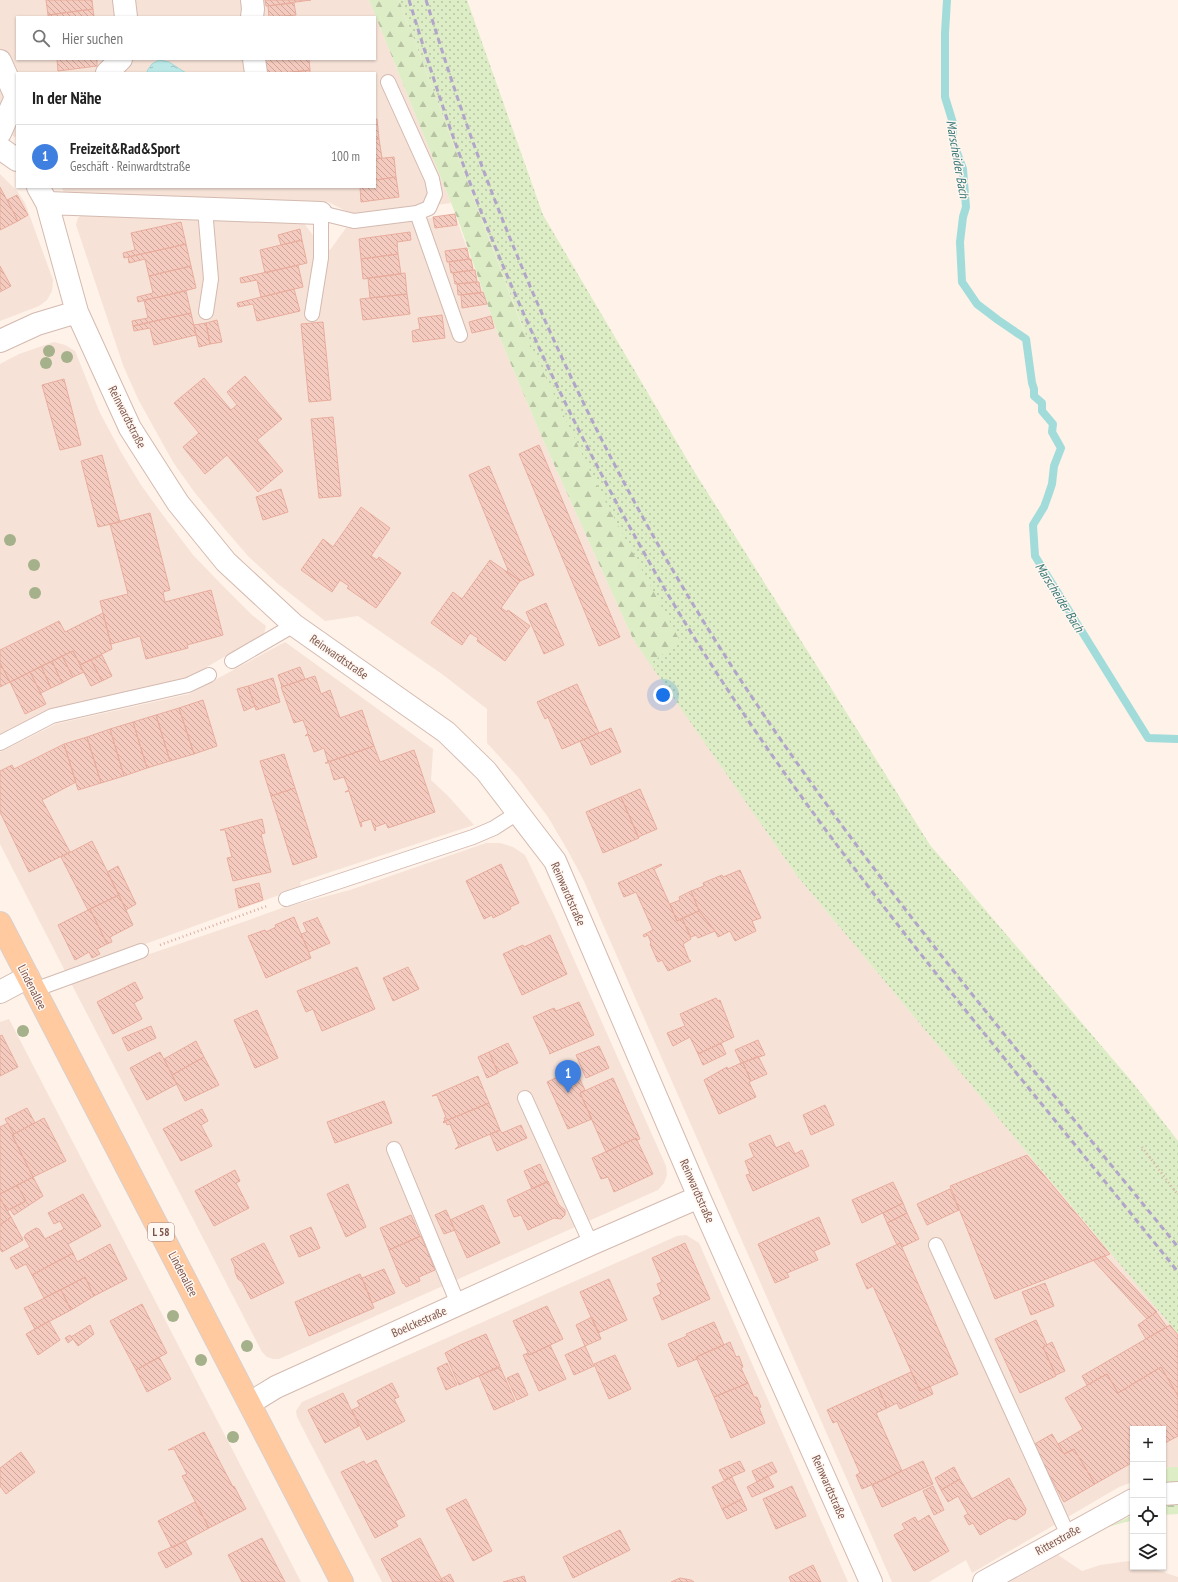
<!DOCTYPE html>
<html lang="de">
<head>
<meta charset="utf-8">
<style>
  :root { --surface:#fff; --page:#f2f2f2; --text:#222; --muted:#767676; --line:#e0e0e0; --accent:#d93025 }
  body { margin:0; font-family:"PT Sans Narrow",sans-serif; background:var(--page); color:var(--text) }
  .controls { position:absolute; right:12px; bottom:12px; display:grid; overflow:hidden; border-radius:0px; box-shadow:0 1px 3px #0004 }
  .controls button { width:36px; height:36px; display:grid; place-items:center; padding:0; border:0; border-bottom:1px solid var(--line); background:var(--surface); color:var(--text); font:20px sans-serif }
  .you { position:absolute; left:663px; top:695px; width:14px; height:14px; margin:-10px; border:3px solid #fff; border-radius:50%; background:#1a73e8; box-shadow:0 0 0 6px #1a73e833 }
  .badge { display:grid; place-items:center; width:26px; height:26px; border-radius:50%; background:var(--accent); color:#fff; font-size:13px; font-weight:700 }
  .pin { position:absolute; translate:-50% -33px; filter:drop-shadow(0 1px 2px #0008) }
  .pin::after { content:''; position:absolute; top:21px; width:14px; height:12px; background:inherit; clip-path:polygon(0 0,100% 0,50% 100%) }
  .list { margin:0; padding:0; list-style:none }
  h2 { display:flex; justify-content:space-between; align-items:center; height:52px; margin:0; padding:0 16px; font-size:17px }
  h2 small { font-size:13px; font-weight:400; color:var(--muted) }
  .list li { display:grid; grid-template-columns:26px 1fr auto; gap:12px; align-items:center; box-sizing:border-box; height:64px; padding:0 16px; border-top:1px solid var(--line) }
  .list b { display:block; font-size:15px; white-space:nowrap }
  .list p { margin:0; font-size:13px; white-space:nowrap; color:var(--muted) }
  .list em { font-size:13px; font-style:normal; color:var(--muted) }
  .icon { flex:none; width:22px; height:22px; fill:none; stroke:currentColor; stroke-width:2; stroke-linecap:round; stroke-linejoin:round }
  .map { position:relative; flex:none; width:1178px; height:1582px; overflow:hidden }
  .search { position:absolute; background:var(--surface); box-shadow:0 1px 3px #0004; left:16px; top:16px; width:360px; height:44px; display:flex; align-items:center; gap:10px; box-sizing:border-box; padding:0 14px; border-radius:0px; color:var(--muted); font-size:15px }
  .panel { position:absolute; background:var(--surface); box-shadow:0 1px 3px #0004; left:16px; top:72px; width:360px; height:116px; border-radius:0px }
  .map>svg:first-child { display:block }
  .residential { fill:#f6e2d7; fill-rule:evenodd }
  .grass { fill:url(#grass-dots) }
  .forest { fill:url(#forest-firs) }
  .water { fill:url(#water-ripples); stroke:#a1dcda }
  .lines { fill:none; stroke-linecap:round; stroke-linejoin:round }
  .stream { stroke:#a1dcda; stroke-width:8 }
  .building { fill:url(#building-back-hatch); stroke:#e9ad9e }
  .service-casing { stroke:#d4bab0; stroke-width:16 }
  .minor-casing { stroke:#d4bab0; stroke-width:24 }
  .primary-casing { stroke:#dacfcc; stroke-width:24 }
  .path { stroke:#dbada1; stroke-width:2.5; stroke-dasharray:1 3; stroke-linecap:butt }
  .service { stroke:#fff; stroke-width:14 }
  .minor { stroke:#fff; stroke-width:22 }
  .primary { stroke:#ffca9f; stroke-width:22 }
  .rail { stroke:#b2a5ca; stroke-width:3; stroke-dasharray:6 4; stroke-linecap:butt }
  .tree { fill:#a5b18b }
  .labels { text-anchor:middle; stroke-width:3; stroke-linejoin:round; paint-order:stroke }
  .shield { fill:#fff7f1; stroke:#a3847c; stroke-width:1 }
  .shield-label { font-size:11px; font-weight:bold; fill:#7b534a }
  .street-label { font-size:12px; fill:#7b534a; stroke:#fff7f1 }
  .water-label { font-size:13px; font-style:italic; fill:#3a7978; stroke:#fff7f1 }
</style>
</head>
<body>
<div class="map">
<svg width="1178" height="1582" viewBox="0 0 1178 1582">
  <defs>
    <pattern id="grass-dots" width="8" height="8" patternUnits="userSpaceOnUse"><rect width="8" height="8" fill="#ddedc6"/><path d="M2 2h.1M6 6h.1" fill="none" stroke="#b8c3a3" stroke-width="1.8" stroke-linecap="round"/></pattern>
    <pattern id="forest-firs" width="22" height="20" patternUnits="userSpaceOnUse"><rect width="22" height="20" fill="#ddedc6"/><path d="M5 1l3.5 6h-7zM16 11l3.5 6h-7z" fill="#b8c3a3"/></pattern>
    <pattern id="water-ripples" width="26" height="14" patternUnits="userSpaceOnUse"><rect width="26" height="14" fill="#bce9e8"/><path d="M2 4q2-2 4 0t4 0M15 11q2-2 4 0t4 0" fill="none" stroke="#9ebfbe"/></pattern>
    <pattern id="building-back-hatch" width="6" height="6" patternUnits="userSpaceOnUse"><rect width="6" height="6" fill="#f5cbbf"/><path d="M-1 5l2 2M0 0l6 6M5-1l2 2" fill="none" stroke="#cba79d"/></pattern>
  </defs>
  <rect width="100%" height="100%" fill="#fef2e9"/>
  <path class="residential" d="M0 0H369L451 203 354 215 328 202 75 196 63 191 62 187H375V73H17V138L0 129ZM17 17H375V59H17Z
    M0 174 17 191 25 203 53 280 52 291 47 300 39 306 0 321Z
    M82 215 303 222 319 243 330 250 346 228 455 215 496 329 543 440 633 639 797 876 1178 1334V1467H1169L1163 1470V1429H1133V1482L1119 1487 972 1573 966 1560 929 1582H892L583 879 568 851 548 817 518 777 487 743V709L442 674 358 616 325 621 277 583 248 556 223 527 195 493 173 462 138 399 123 365 76 225 78 218Z
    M54 342 65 345 75 351 100 413 121 452 141 485 159 510 193 555 221 584 252 615 266 626 264 634 186 679 49 709 0 734V364L19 354Z
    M285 642 433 749 431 780 448 796 474 825 300 882 301 887 66 973 0 844V752L56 724 189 694Z
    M486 843H500L513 847 525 855 555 917 666 1166 667 1175 664 1183 658 1190 279 1359H273L267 1357 262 1352 71 983 138 958 246 921 282 908 350 890Z
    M9 1019 301 1582H0V1022Z
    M686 1235 699 1243 848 1582H382L297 1417 296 1411 302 1402 677 1236Z
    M1058 1555 1082 1571 1100 1565 1129 1561 1133 1562V1567H1148L1178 1577V1582H1009Z"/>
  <path class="grass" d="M399 0H467L543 215 692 468 930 845 1133 1083 1178 1141V1334L797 876 650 664Z"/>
  <path class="forest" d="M369 0H399L523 329 597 486 680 641 650 664 633 639 543 440 496 329 460 225Z
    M1169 1467H1178V1483L1163 1484V1471Z
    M1163 1505H1178V1514L1163 1515Z
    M1133 1515V1520L1108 1527Z"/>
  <path class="water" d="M159 60 169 62 186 73H148L147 71 152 64Z"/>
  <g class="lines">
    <path class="stream" d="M947 0 945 33V97L953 123V142L963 169 966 207 963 217 960 242 962 282 977 304 998 320 1026 339 1032 383 1034 389V396L1042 403V411L1053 424 1052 432 1061 448 1054 466 1052 484 1048 496 1044 507 1033 525 1035 556 1148 738 1178 739"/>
  </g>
  <path class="building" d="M46 0H92L93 9 48 15Z
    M265 0H311L266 6Z
    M294 3 296 15 269 17 268 6Z
    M93 9 94 17H48V15Z
    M57 59H97V66L58 71Z
    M262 59H309L310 70 284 73H264Z
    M310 70V73H284Z
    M375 119H377L379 139H375Z
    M375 139H379L382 158 375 159Z
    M394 157 396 177 375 180V159Z
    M396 177 399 197 361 202 360 187H375V180Z
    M0 187 18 221 0 230Z
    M17 195 28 215 18 221 7 200Z
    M455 214 457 225 435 228 433 217Z
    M181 222 186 244 124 258 123 253 135 250 131 233Z
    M300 229 302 240 281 245 278 235Z
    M410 232 411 240 397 242 398 254 361 259 359 239Z
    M302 240 307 263 265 273 260 250Z
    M186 244 191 266 149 276 145 259 129 263 128 257Z
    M467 248 469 259 447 262 445 251Z
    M398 254 401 274 363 279 361 259Z
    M469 259H471L473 270 451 273 449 262Z
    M298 265 303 287 261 297 257 280 241 283 240 278Z
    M0 266 11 286 0 292Z
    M191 266 196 288 138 302 137 297 153 293 149 276Z
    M473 270H475L477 282 455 284 453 273Z
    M405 273 407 294 370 298 368 278Z
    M477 282H479L481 293 458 295 457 284Z
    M294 289 300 311 257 321 253 304 238 307 237 303Z
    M186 291 191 313 133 326 132 321 148 318 144 300Z
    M483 292 487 304 462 308 461 295Z
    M407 294 410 314 363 320 360 299Z
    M191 313 196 335 154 345 150 328 134 331 133 326Z
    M442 315 445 338 413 342 412 331 420 329 418 318Z
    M491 316 494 328 472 333 469 322Z
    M217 320 222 342 210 344 206 323Z
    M323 322 331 400 309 402 301 324Z
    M206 323 210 344 199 347 194 325Z
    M245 376 282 419 257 440 283 471 258 492 227 455 205 474 183 447 199 433 174 403 204 378 231 410 237 405 227 392Z
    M64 379 81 445 60 450 42 385Z
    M333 417 341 496 319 498 311 419Z
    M539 445 620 637 599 646 519 454Z
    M102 455 120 522 98 527 81 461Z
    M489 466 534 575 520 581 507 571 508 570 469 475Z
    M281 489 288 512 263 520 256 497Z
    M361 507 390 528 371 556 377 560 379 557 401 573 376 608 347 588 349 586 340 580 332 592 301 570 323 539 333 547Z
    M150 513 170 590 163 592 165 602 211 590 223 635 187 645 188 648 146 659 140 636 111 644 100 601 128 594 110 524Z
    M490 560 520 581 501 608 507 612 508 610 530 626 505 661 477 641 478 638 470 633 462 645 431 623 453 592 462 599Z
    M546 603 564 645 544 654 526 612Z
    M103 613 112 649 80 665 73 651 10 682 0 663V650L59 621 65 632Z
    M73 651 84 672 73 677 62 656Z
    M102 655 112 676 102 681 91 660Z
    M62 656 73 677 62 683 52 661Z
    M91 660 102 681 91 686 80 665Z
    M52 661 62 683 51 688 41 666Z
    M0 663 10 682 0 687Z
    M41 666 51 688 41 693 30 672Z
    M300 667 305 679 282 687 278 675Z
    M30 672 46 704 25 714 10 682Z
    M315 676 321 694 330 690 340 718 362 710 374 746 328 762 324 748 314 752 308 735 305 736 308 733 303 720 294 723 281 687Z
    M273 678 280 702 256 710 248 686Z
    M577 684 599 733 562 749 548 717 545 719 537 702Z
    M248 686 255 706 244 711 237 689Z
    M203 700 217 746 194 754 179 708Z
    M179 708 194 754 170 761 156 715Z
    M156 715 170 761 147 768 133 722Z
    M133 722 147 768 124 776 110 729Z
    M611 728 621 752 591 765 580 741Z
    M110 729 124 776 101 783 87 737Z
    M87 737 101 783 78 790 64 744Z
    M64 744 76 782 42 800 70 852 29 872 0 812V771L12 765 14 769Z
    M374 746 380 762 414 750 435 812 388 828 386 823 375 827 376 830 375 831 371 819 361 822 362 826 361 827 349 791 345 792 349 790 344 777 334 780 329 763H325Z
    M284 754 295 788 271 796 260 761Z
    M295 788 317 857 293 865 271 796Z
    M640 789 657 829 638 837 621 797Z
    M621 797 639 838 603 853 586 812Z
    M262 819 265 833 261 834 271 872 233 881 227 858 232 857 225 830H220Z
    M92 841 119 895 88 910 61 857Z
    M501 864 519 903 510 907 511 909 493 918 492 915 484 919 466 881Z
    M661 864 662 865 654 869 677 921 682 918 691 939 683 944 689 960 691 961 668 971 662 960 658 962 650 944 651 943 648 935 644 937 643 935 653 930 636 892 624 897 618 883Z
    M118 866 136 904 126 910 107 872Z
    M740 870 761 918 752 921 756 931 735 941 730 931 718 937 715 931 699 911 691 891 704 886 703 883 722 875 723 877Z
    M259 883 263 900 239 908 235 889Z
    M691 891 699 911 677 921 670 904 680 900 679 897Z
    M119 895 133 925 110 937 112 942 107 944 90 909Z
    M90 909 107 944 97 949 100 954 92 958 89 952 75 960 58 925Z
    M699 911 715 931 698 938 696 935 691 937 682 918Z
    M294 917 311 958 266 978 248 936 265 930 266 932 276 927 275 925Z
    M317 917 330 943 309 952 301 934 307 932 303 923 317 918Z
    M550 935 567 974 522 995 503 954 523 945 524 947Z
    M357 967 375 1009 322 1031 313 1009 306 1012 297 991Z
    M408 967 419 989 393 1001 383 978Z
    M135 982 143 998 134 1003 142 1019 113 1034 97 1002Z
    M716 998 718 1001 720 1000 734 1037 698 1054 690 1037 673 1046 667 1033 685 1026 680 1014Z
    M579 1002 594 1035 549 1054 550 1053 533 1017 554 1008 556 1011Z
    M257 1010 278 1058 255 1068 234 1020Z
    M151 1026 156 1038 128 1051 122 1038Z
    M2 1035 18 1067 0 1076V1036Z
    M758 1040 765 1055 741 1063 735 1050Z
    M196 1041 204 1057 172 1075 164 1059Z
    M508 1043 518 1063 498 1072 489 1052Z
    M721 1043 726 1054 703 1065 698 1054Z
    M599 1046 609 1068 586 1078 576 1055Z
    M160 1052 177 1084 147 1100 130 1068Z
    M489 1052 498 1073 487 1078 478 1057Z
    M758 1056 767 1074 751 1081 743 1063Z
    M204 1057 219 1085 185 1101 172 1075Z
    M741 1063H743L751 1081 749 1082 756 1097 719 1114 704 1080 727 1067 728 1069Z
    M575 1069 585 1090 580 1093 592 1119 568 1129 547 1082Z
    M478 1076 489 1103 443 1122 445 1120 444 1118 446 1117 437 1095 432 1096Z
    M613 1078 640 1139 637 1140 636 1138 606 1152 580 1093Z
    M384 1101 392 1123 335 1143 327 1122Z
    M489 1103 500 1130 455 1149 459 1146 450 1124 447 1125 446 1122 444 1123 443 1122Z
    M825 1105 834 1125 811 1135 803 1115Z
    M27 1108 35 1123 14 1134 5 1119Z
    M202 1109 208 1121 201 1125 212 1146 181 1161 163 1129Z
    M44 1118 66 1161 33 1177 12 1135Z
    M8 1123 14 1134 12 1135 33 1177 0 1194V1127Z
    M521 1125 527 1138 497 1151 490 1134 500 1130 502 1133Z
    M770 1135 776 1148 789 1142 795 1154 802 1150 809 1166 753 1191 746 1175 750 1174 745 1161 754 1157 749 1144Z
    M636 1138 653 1174 614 1192 608 1177 601 1179 592 1158Z
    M1027 1155 1110 1254 995 1299 950 1186Z
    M540 1164 548 1182 532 1189 524 1171Z
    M235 1170 240 1181 236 1183 249 1208 214 1226 195 1191Z
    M33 1177 43 1196 14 1215 10 1209 26 1201 17 1185Z
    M548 1181 559 1205 565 1210V1215L561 1219 554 1218 528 1230 521 1215 514 1217 507 1200Z
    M893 1182 903 1203 862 1223 852 1200Z
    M348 1184 366 1227 346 1237 327 1194Z
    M17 1185 26 1201 7 1211 0 1198V1194Z
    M950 1189 959 1210 927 1225 917 1204Z
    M83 1194 101 1226 68 1244 73 1253 32 1275 26 1264 16 1269 10 1258 30 1247 24 1237 26 1234 36 1228 39 1229 45 1239 64 1229 60 1221 54 1224 48 1213Z
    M0 1198 11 1217 0 1225Z
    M903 1203 907 1213 887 1223 883 1213Z
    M483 1205 500 1243 467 1258 450 1220Z
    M446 1210 455 1230 444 1234 435 1215Z
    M907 1213 919 1239 902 1247 900 1243 897 1245 887 1223Z
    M411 1215 420 1236 389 1250 380 1228Z
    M11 1217 23 1240 2 1252 0 1249V1225Z
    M819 1217 830 1244 814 1251 818 1260 787 1273 789 1277 775 1283 758 1244Z
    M311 1227 320 1248 299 1257 290 1236Z
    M421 1236 435 1270 419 1277 420 1281 406 1287 404 1283 403 1284 389 1250Z
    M264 1243 284 1283 251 1299 242 1282 238 1279 235 1272V1268L231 1259Z
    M685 1243 710 1299 662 1320 653 1298 661 1294 657 1284 662 1282 652 1258Z
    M900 1243 958 1374 920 1391 873 1286 867 1289 856 1264Z
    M110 1244 127 1279 94 1296 85 1277 44 1298 32 1275 73 1253 77 1262Z
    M1105 1256 1157 1312H1156L1147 1319 1093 1260Z
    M384 1269 395 1293 372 1303 362 1278Z
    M360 1274 374 1308 309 1336 295 1302Z
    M85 1277 94 1296 71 1310 61 1290Z
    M609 1279 627 1320 598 1333 580 1292Z
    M1045 1283 1054 1306 1031 1315 1022 1292Z
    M61 1290 71 1310 35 1329 24 1308Z
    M142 1304 167 1353 136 1370 110 1321Z
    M547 1306 563 1339 529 1355 513 1321Z
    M1156 1312 1167 1327 1146 1339 1138 1325Z
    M592 1317 601 1339 585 1346 576 1325Z
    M1036 1320 1047 1345 1043 1347 1056 1376 1020 1393 995 1339Z
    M49 1321 60 1340 38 1355 26 1334Z
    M714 1322 724 1345 696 1357 697 1359 678 1367 668 1344 687 1336 686 1334Z
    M90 1325 94 1334 78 1346 73 1339 68 1343 65 1338 70 1335 71 1337Z
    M1170 1325 1178 1335V1396L1161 1367 1118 1393 1107 1374 1087 1385 1082 1376Z
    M486 1334 500 1366 459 1385 445 1353 460 1345Z
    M730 1342 736 1357 739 1356 743 1367 741 1368 748 1383 714 1397 696 1357Z
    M1052 1342 1065 1371 1056 1375 1043 1347Z
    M550 1345 566 1379 539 1391 523 1355 528 1353 529 1355Z
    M585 1346 594 1366 574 1375 565 1355Z
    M615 1355 631 1389 609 1399 594 1364Z
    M159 1357 171 1379 147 1392 136 1370Z
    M447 1363 457 1385 446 1390 437 1368Z
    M500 1367 515 1401 494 1410 479 1376Z
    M1161 1367 1178 1396V1436L1163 1444V1429H1133V1462L1095 1484 1074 1449 1064 1454 1058 1444 1083 1429 1065 1398 1107 1374 1118 1393Z
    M911 1372 920 1391 930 1386 933 1394 900 1409 897 1403 887 1408 878 1387Z
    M518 1373 528 1395 517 1400 507 1378Z
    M392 1383 399 1397 394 1399 405 1421 367 1440 352 1410 360 1406 357 1401Z
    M748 1383 754 1397H757L761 1407 759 1408 765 1423 731 1438 714 1397Z
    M878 1387 887 1408 876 1413 902 1471 862 1489 856 1475 860 1473 837 1421 833 1423 827 1410Z
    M343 1393 359 1426 325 1443 308 1410Z
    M204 1432 233 1487 234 1486 246 1509 209 1528 182 1476 187 1474 174 1449 168 1450Z
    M1052 1434 1064 1454 1074 1449 1095 1484 1064 1502 1033 1445Z
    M21 1452 35 1472 6 1494 0 1486V1468Z
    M376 1460 405 1516 395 1521 398 1526 375 1538 341 1472 364 1461 366 1465Z
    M740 1461 745 1471 724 1480 719 1470Z
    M923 1461 933 1484 882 1507 872 1485Z
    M772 1462 777 1472 757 1482 752 1471Z
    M954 1467 960 1479 941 1490 935 1478Z
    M768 1476 774 1487 752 1497 747 1487Z
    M732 1477 742 1499 722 1509 712 1487Z
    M1009 1478 1026 1509 1025 1514 1016 1520 1009 1518 980 1535 973 1523 969 1525 964 1516 968 1514 958 1496 948 1502 941 1490 960 1479 972 1499Z
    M792 1486 806 1516 776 1529 763 1499Z
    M933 1486 944 1510 934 1515 923 1491Z
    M466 1499 492 1551 473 1561 446 1509Z
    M742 1499 747 1510 727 1519 722 1509Z
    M195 1502 209 1528 172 1548 158 1521Z
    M929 1515 949 1551 914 1571 894 1535 905 1529 902 1524 915 1517 918 1522Z
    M620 1530 630 1550 573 1578 563 1557Z
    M262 1538 285 1582H242L228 1555Z
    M420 1538 443 1582H393L381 1559Z
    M185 1541 192 1554 166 1568 158 1553Z
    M813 1565 821 1582H791L789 1577Z
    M450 1574 454 1582H443L441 1579Z
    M524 1576 526 1582H503Z
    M680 1578 691 1580 694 1582H671Z"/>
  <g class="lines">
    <defs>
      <path id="service" d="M205 209 211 279 206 312
        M417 213 460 335
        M312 314 321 258V213L354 221 417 213 429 208 435 194 432 179 388 82
        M232 661 294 625
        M0 743 52 716 188 685 209 675
        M286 899 473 837 494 828 519 812
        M34 990 141 951
        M525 1098 591 1244
        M394 1149 458 1304
        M936 1245 1068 1535"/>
      <path id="minor" d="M124 0 126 17
        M252 0 253 9 252 17
        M254 59 256 73
        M0 61 16 97 0 133
        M107 73 121 59
        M0 148 17 160
        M38 187 47 203 77 312 130 428 178 503 226 562 294 625 446 732 486 771 555 861 699 1197 871 1582
        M47 203 321 213
        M0 341 37 324 77 312
        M0 992 28 977
        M250 1403 276 1387 591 1244 699 1197
        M1163 1494 1178 1493
        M984 1582 1133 1500"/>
      <path id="primary" d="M0 923 342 1582"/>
    </defs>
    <use href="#service" class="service-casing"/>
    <use href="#minor" class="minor-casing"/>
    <use href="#primary" class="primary-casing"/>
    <path class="path" d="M160 945 267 906
      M1142 1147 1178 1195"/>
    <use href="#service" class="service"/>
    <use href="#minor" class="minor"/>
    <use href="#primary" class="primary"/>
    <path class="rail" d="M409 0C426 55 443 110 463 164 517 311 585 451 663 586 808 833 1000 1049 1178 1272
      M426 0C443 54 460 108 480 161 545 336 628 505 729 662 862 869 1023 1056 1178 1247"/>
  </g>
  <g class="tree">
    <circle cx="49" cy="351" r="6"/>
    <circle cx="67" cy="357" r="6"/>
    <circle cx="46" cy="363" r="6"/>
    <circle cx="10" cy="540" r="6"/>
    <circle cx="34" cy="565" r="6"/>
    <circle cx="35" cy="593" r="6"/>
    <circle cx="23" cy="1031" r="6"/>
    <circle cx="173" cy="1316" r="6"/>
    <circle cx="247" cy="1346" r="6"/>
    <circle cx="201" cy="1360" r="6"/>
    <circle cx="233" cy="1437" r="6"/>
  </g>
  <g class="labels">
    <rect class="shield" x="148" y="1223" width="26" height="18" rx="3"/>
    <g class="shield-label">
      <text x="161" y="1236">L 58</text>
    </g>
    <g class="street-label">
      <text transform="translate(127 417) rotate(63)" y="4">Reinwardtstraße</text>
      <text transform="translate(339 657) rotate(35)" y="4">Reinwardtstraße</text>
      <text transform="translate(568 894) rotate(66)" y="4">Reinwardtstraße</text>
      <text transform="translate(32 987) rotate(63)" y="4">Lindenallee</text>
      <text transform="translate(697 1191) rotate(66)" y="4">Reinwardtstraße</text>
      <text transform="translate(183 1274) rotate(62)" y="4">Lindenallee</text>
      <text transform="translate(419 1322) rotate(-24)" y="4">Boelckestraße</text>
      <text transform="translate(829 1487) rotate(66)" y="4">Reinwardtstraße</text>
      <text transform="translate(1058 1540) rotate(-29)" y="4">Ritterstraße</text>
    </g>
    <g class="water-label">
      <text transform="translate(958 159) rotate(80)" y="5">Marscheider Bach</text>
      <text transform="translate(1060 597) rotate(58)" y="5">Marscheider Bach</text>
    </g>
  </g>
</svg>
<div class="controls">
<button>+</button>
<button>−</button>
<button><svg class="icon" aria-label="locate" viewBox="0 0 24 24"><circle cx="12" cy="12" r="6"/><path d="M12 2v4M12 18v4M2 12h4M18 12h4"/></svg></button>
<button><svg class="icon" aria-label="layers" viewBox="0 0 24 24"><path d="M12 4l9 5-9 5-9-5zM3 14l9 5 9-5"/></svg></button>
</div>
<div class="you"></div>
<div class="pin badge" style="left:568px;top:1093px;background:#3f7fe0">1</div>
<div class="search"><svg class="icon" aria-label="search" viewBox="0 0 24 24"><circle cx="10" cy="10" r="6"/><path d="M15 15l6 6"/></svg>Hier suchen</div>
<section class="panel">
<h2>In der Nähe<small></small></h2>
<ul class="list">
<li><span class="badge" style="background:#3f7fe0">1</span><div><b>Freizeit&amp;Rad&amp;Sport</b><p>Geschäft · Reinwardtstraße</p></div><em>100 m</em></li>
</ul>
</section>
</div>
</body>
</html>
